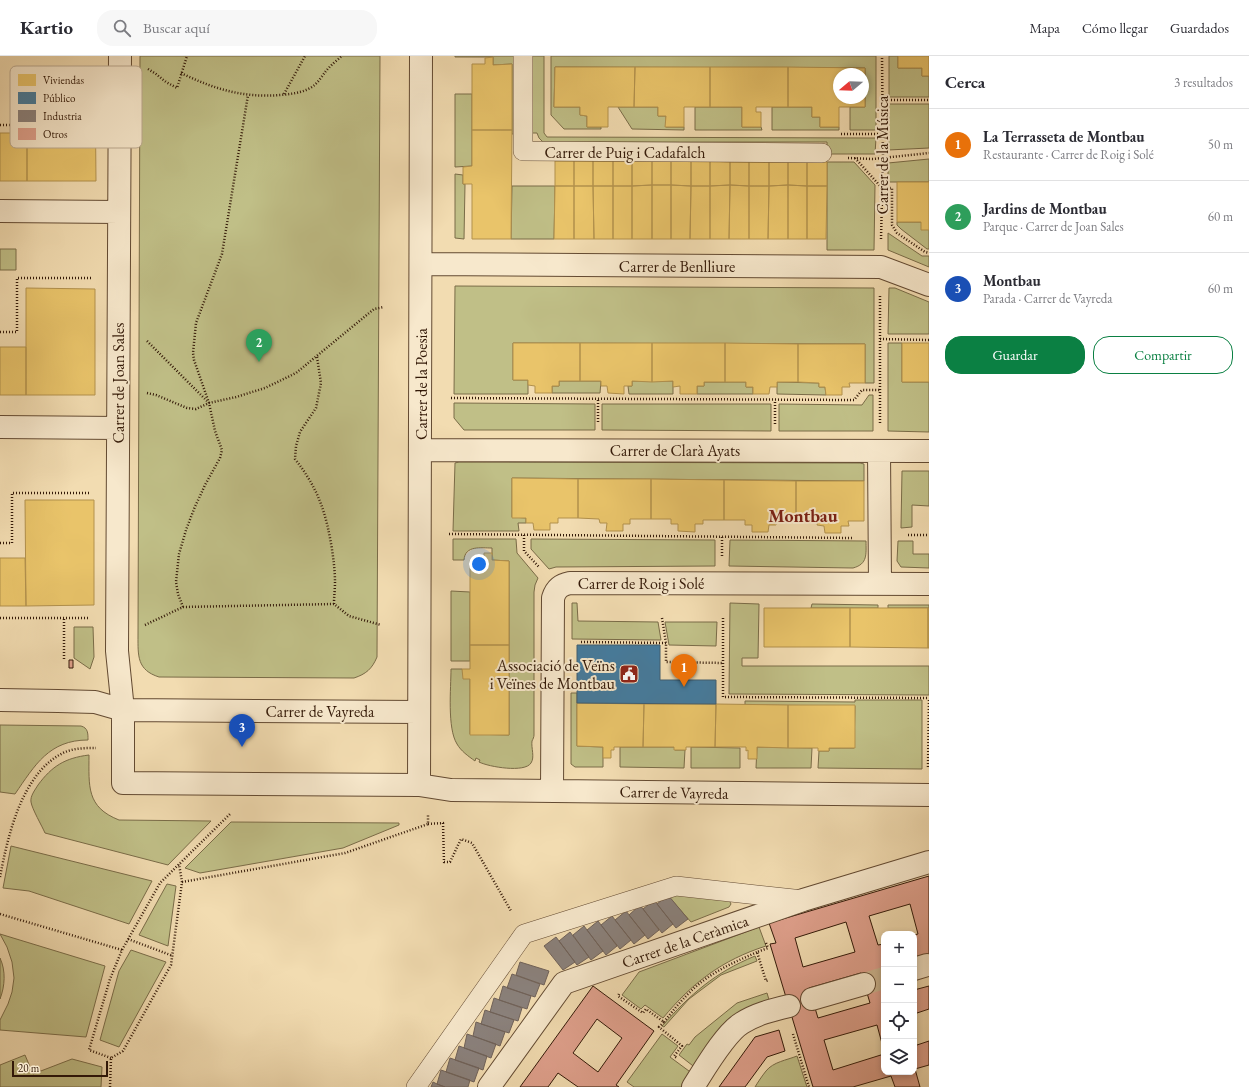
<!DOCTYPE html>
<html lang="es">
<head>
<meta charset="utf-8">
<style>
  :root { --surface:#fff; --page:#f7f7f7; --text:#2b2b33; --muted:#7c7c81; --line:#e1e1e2; --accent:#0b8043 }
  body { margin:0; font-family:"EB Garamond",serif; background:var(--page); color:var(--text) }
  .controls { position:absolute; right:12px; bottom:12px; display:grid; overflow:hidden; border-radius:8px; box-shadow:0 2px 6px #0003 }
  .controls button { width:36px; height:36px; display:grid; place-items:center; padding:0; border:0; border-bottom:1px solid var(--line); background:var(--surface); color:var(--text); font:20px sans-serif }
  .compass { position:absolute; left:833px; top:12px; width:36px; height:36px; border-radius:50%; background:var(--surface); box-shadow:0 2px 6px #0003; rotate:251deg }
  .scale { position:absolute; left:12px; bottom:10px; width:96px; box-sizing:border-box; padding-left:4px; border:2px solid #331908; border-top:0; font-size:11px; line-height:14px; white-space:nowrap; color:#331908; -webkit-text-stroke:3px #f7e8cc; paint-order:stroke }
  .you { position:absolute; left:479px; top:508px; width:14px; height:14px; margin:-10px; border:3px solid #fff; border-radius:50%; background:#1a73e8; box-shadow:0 0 0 6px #1a73e833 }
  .badge { display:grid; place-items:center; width:26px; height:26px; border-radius:50%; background:var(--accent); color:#fff; font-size:13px; font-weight:700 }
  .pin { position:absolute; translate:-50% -33px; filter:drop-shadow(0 1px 2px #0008) }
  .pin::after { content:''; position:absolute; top:21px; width:14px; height:12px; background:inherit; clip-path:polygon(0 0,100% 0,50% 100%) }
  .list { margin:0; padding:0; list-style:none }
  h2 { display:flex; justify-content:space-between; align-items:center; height:52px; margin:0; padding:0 16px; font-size:17px }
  h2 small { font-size:13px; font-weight:400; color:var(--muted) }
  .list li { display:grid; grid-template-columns:26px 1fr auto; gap:12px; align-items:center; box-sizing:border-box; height:72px; padding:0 16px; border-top:1px solid var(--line) }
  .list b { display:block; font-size:15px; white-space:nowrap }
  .list p { margin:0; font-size:13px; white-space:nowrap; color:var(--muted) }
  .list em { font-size:13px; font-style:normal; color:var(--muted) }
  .actions { display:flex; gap:8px; padding:12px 16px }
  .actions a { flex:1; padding:9px 0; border:1px solid var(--accent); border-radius:16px; text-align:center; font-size:14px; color:var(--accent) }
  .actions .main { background:var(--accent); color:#fff }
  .icon { flex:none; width:22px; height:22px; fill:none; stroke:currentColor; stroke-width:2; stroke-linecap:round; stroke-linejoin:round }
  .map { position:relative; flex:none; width:929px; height:1031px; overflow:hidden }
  header { display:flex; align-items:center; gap:24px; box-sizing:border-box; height:56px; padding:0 20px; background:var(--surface); border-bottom:1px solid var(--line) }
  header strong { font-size:19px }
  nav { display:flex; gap:22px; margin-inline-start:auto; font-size:14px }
  .search { width:280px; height:36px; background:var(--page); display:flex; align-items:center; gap:10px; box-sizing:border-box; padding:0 14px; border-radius:16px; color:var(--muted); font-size:15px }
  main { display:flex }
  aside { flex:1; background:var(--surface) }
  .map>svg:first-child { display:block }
  .green { fill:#c0bf87; stroke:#7a6c48 }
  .homes { fill:#e9c46a; stroke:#b2914d; fill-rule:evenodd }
  .public { fill:#457b9d; stroke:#405e70 }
  .industry { fill:#8a817c; stroke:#706259 }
  .building { fill:#dfa08c; stroke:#331908; fill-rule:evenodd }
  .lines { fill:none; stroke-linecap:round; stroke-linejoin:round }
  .street-tunnel { stroke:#ccb58f; stroke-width:22; stroke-dasharray:22 11; stroke-linecap:butt }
  .lane-casing { stroke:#634a32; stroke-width:20 }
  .street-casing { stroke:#634a32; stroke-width:24 }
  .path { stroke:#331908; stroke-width:2.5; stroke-dasharray:1 2; stroke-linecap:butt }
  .lane { stroke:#f7e8cc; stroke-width:19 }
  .street { stroke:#f7e8cc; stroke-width:22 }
  .labels { text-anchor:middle; stroke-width:4; stroke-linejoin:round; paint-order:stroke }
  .street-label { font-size:16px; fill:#331908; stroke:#f7e8cc }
  .poi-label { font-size:16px; fill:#331908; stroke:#f7e8cc; text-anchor:end }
  .quarter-label { font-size:18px; font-weight:bold; fill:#7a1f14; stroke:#f7e8cc }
  .key { fill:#f7e8cc; stroke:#bcaa91; stroke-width:1 }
  .key-label { font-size:11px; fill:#331908 }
</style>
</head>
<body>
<header>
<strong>Kartio</strong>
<div class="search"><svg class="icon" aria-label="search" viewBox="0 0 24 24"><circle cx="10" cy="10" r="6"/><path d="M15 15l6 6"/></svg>Buscar aquí</div>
<nav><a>Mapa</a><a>Cómo llegar</a><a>Guardados</a></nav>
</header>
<main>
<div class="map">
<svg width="929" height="1031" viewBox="0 0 929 1031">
  <rect width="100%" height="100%" fill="#f2dcb1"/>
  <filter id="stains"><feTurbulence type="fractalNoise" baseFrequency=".005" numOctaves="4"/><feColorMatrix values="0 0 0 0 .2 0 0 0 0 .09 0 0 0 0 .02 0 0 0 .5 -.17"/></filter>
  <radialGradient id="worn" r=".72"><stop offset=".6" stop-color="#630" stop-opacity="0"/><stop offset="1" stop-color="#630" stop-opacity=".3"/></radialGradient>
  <path class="green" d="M140 0H380L377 601C372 613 366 618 354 622L159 621C137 614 138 600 138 580Z
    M455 0H516L515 78H512V8L493 9V1H455Z
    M529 0H544V77L547 81 876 82 875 98H827V86H543L539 82 537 77H529Z
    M551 0H876V74H850V51H865V12L555 11 554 51H580V59L587 60V71H601V73H564L551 59Z
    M889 0H898V12H922V20H929V41H889Z
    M455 38H472V110L455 111Z
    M889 48H929V92L888 94Z
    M618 51H658V60H666V71H684V74L632 73Z
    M695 51H742V71H761L762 74H695Z
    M772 51H812V61H820V71H839V74H772Z
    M929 103V126H888V107Z
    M827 106H854L875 129 874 194H827Z
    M455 118 463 119V128H465L464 183 455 182Z
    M512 130H555L554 183H511Z
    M897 166H921L929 174V193H927L901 173 897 169Z
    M888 177 922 200H929V211L888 194Z
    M0 193H16V214H0Z
    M455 230 874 232V327H865V288L513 287V324H528V338H454Z
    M889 232H895L929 246V278H888Z
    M888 287H902V326H929V376L888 375Z
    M559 325H601L600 337H552V330H559Z
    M632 325H673V338H629L628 330H632Z
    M704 326H746V331H753V338H697V330H704Z
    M777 326 819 327V331H825L826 339 777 338Z
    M869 339H873V375H779V348L862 349Z
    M454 347 595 348V374H464L454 362Z
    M602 348H771V375L602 374Z
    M459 406 860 407 864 408V425L512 422V461L526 462V467H518L519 475H453L455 407Z
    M902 415H929V450L912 449V471L901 472Z
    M453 483H516L517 497 538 522 535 529 534 536V679C534 681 533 683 532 685 531 692 535 701 531 707 525 717 489 711 479 706L480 704 476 702 475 705C468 700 461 695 457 688 447 672 451 632 451 613H462L470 623V678L509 679V505L492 504V492C481 492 465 489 464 504H453Z
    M531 483 715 484V510L556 511 549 513 531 493Z
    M730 484 866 485C866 498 868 508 853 512L729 510Z
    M898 485H913V498H929V512L901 511 897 505Z
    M451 535 470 536V605H451Z
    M572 547H577L578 565 658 566 661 584 572 583Z
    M730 547 759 548 758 602H742V610H929V639L729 638Z
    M812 548 878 549V552H811Z
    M888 549H929V552H888Z
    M665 566H717L716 590 669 589Z
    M74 571H93L94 601 90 613 74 602Z
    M571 637H577V690L603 691V711H575L571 708Z
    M855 644H922V713L818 712 819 695H829V692H854L855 650 745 649V645L855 646Z
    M0 669 81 670C88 672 88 677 88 684 49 684 35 709 15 738L0 736Z
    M620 691H674L675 694H685L684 712 620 711Z
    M691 691 740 692V712H691Z
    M757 691 812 692 811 712H756Z
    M89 699C89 730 86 751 119 764L211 765 168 809 45 777C42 770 32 753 31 746 30 740 35 734 38 729 52 710 65 702 89 699Z
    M231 766 399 767V769L343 792 200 817 185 812Z
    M11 790 152 825 129 868 29 835 3 832Z
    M167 828 176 830 168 890 139 879Z
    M680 838 729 844 731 848 729 851 691 866 669 841Z
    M759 871 766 890C722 904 692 927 663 962L645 949 641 953 622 939 639 916Z
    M0 878 105 910 86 981 0 974V964L8 948 12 936 14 922 12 906 7 891Z
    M131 894 166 906 119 991 100 984 119 915Z
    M755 900 757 905 721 919 689 943 664 971 662 970C691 938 714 917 755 900Z
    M0 902C6 915 5 930 0 943Z
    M767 937 770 947 697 1013 679 999 687 988 689 989 695 981 737 947Z
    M662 978 678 990 670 1001 693 1018 684 1031H634L627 1026Z
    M25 999 33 1018 72 1003 102 1011 101 1031H0V1009Z
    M797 1000 807 1031H755C758 1026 762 1020 766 1015 773 1006 787 1004 797 1000Z"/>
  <path class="homes" d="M898 0H929V20H922V12H898Z
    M493 1V9L512 8V74H472V8H485V2Z
    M555 11H635L634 51H608V71H587V60L580 59V51H554Z
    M635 11H710V51H684V71H665L666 60H658V51H634Z
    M710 11H788V51H756V56H761V71H742V51H710Z
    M788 11 865 12V51H839V71H820V61H812V51H788ZM839 18H863V42H839Z
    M27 19 95 20 96 125H27Z
    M472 74H512L511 183H472V128H463V111L472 110Z
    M0 77H27V125H0Z
    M555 105H574V130H555Z
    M574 105H593V130H574Z
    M593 105H613V130H593Z
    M613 105H632V130H613Z
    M632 105H652V129L632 130Z
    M652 105H671V129H652Z
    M671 105H691V130L671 129Z
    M691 105H710V130H691Z
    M710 105 730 106V129L710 130Z
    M730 106H749V130L730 129Z
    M749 106H769V130H749Z
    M769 106H788V129L769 130Z
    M788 106H807V130L788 129Z
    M807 106H827V130H807Z
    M897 126H929V174H921V166H897Z
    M652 129V183H632V130Z
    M652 129H671V183H652Z
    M671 129 691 130 690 183H671Z
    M730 129 729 183H710V130Z
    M730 129 749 130V183H729Z
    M788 129V183H768L769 130Z
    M788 129 807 130V183H788Z
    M555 130H574V183H554Z
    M574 130H593L594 183H574Z
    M593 130H613V183H594Z
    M613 130H632V183H613Z
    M691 130H710V183H690Z
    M749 130H769L768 183H749Z
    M807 130H827L826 183H807Z
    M26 232 95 233V339H26Z
    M513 287H580V325H559V330H552V337H535V330L528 329V324H513Z
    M580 287H652V326L632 325V330H624V338L608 337 607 330H601V325H580Z
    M652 287H725V326H704V330H697V338H680V330L673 331V325L652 326Z
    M725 287 798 288V326H777V331H770L769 338H753V331H746V326H725Z
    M902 287H929V326H902Z
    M798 288H865V327H849L850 331H842V339H826L825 331H819V327L798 326Z
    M0 291H26V339H0Z
    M512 422 578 423V462H558V467H550V474H534L533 467H526V462H512Z
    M578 423H651V463H630V468H623V475H606L607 467H600L599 463 578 462Z
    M651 423 724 424V464H703V468H695V476L678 475V468H671V463H651Z
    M724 424 796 425V465L776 464V469H769L768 476H752V469H745V464H724Z
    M796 425H864V465H848L849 470H841V477H825L824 470 817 469 818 465H796Z
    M25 444H94V549L26 550Z
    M484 497H492V504L509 505V589H470V504L484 505Z
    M0 502H25L26 550H0Z
    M764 552H850V591H764Z
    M850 552H928V592L850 591Z
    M928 552H929V592H928Z
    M470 589H509V679H470V623H463L462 613H470Z
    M577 647 644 648 643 691H614V694H611V702H603V691L577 690Z
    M644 648H716L715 691H686V694H674V691H643Z
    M716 648 788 649V692L757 691V703H748V694L746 695V691H715Z
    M788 649H855V692H829V695H818V692H788Z"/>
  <path class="public" d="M577 589H660V624H716V648L577 647Z"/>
  <path class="industry" d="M668 839 688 863 676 872 657 848Z
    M654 844 673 868 662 877 643 853Z
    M640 849 659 874 648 883 629 859Z
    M626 855 645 879 634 888 615 864Z
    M612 860 631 884 620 893 601 869Z
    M598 865 617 890 606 899 587 874Z
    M584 870 603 895 591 904 573 879Z
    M570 876 589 901 577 909 559 885Z
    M556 881 575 906 563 914 544 890Z
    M520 906 549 915 544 929 516 919Z
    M512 918 540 928 535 941 507 932Z
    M503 930 531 940 527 953 499 944Z
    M494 942 522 952 518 965 490 956Z
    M485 954 514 964 509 977 481 968Z
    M476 966 505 976 500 990 473 980Z
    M467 978 496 988 491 1002 464 992Z
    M459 990 487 1000 483 1014 455 1004Z
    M450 1002 479 1012 474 1026 446 1016Z
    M441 1014 470 1024 468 1031H445L437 1028Z
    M433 1026 437 1028 445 1031H431Z"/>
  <path class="building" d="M69 604H73V612H69Z
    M929 820V916L914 902V879L918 878 910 848 869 860 878 889 884 888V995L877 969 824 984 833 1014 884 998V1016H914V990L929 985V1009L915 1013 920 1031H895L891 1020 853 1031H813L770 888 776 887 769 867ZM846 866 855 896 803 911 795 882ZM861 917 870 947 818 962 809 932Z
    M593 930 654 975 616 1029 619 1031H578L558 1017 548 1031H520ZM597 963 622 982 598 1016 573 997Z
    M929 930V953L914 958V934Z
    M779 974 785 995 767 1001 745 1031H719L755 981Z"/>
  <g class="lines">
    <path class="street-tunnel" d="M864 928 884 922"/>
    <defs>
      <path id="lane" d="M523 0V95L822 97
        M416 1031 524 878 676 830 803 844"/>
      <path id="street" d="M120 0 117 595 123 654V727L419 729 451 734 929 739
        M0 155 119 156
        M421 208 881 211 929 229
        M0 371 118 372
        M420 394 929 395
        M879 395 880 528
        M0 644 58 645 95 646 123 654 419 656
        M419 729 421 0
        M552 735 553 542C556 532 561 529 570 527L929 528
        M914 913 927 909
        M812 943 864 928
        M489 1031 564 927 803 844 929 806
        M693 1031C704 1014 725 977 742 967 756 958 772 954 789 950"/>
    </defs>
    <use href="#lane" class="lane-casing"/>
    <use href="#street" class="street-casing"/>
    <path class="path" d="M148 13 156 18 166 26 177 32 187 0
      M181 17C214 33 243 42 280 39 291 38 302 37 312 31 318 27 322 20 326 15 331 9 337 4 342 0
      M284 38 305 0
      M882 44H929
      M0 69H15V12H92
      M841 78H883
      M848 102 873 103 929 97
      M855 102 882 132H892V169L897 177 925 196 929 197
      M881 183 883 101 882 0
      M0 276H17V222H92
      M880 283 929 284
      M147 285 207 345
      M317 301 321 327 316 352 300 376 296 390 295 403C306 417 316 433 322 451 329 470 335 506 335 526 335 533 334 540 334 548
      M147 337 156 339 187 352 196 353 209 347 236 341 265 332 296 317 374 253 384 251
      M451 342 854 344 862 334H880
      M598 366V343
      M880 367V240
      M775 368V344
      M449 478 853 482
      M524 479V495L539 511
      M908 479H929
      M0 487H12V437H90
      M722 500V480
      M183 551 178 538 176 526 179 498 186 474 194 453 205 429 220 402 222 394 215 375 209 347 194 304 193 297 196 267 222 198 248 39
      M0 562H89
      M662 562 666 587V606L723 607
      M723 562V641L929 642
      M145 569 183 551 334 548 349 560 381 569
      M581 586 666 587
      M64 603V562
      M928 711 929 642
      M428 768 443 767 444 806H450L461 783 472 787 511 855
      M0 821C8 779 22 717 63 697 73 692 85 692 96 692
      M182 826 345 797 428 768V759
      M0 858 122 894
      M128 883 173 900
      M766 887 768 892 757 896 766 925 769 924
      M619 938 618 940 643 957 646 953 664 966 659 971 682 990 674 1000 677 1002
      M664 966C678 948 693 930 713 918 727 909 742 903 757 896
      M793 978 809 1031
      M111 1002 89 994 110 923 122 894 160 827 231 757
      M110 1031 111 1002 123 995 171 909 182 826 179 808"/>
    <use href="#lane" class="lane"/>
    <use href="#street" class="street"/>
  </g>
  <defs>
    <symbol id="civic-square" viewBox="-11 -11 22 22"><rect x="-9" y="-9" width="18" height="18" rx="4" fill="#8f2418" stroke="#f7e8cc"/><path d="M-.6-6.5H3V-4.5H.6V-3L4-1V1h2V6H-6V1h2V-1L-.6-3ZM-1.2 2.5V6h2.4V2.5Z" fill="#fff"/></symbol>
  </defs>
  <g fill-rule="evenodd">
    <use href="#civic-square" x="618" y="607" width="22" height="22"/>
  </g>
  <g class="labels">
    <g class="street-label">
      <text x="625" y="102">Carrer de Puig i Cadafalch</text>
      <text transform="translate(882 99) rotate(-90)" y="6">Carrer de la Música</text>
      <text x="677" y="216">Carrer de Benlliure</text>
      <text transform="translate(118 327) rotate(-90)" y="6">Carrer de Joan Sales</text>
      <text transform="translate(421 328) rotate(-90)" y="6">Carrer de la Poesia</text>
      <text x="675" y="400">Carrer de Clarà Ayats</text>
      <text x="641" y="533">Carrer de Roig i Solé</text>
      <text x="320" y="661">Carrer de Vayreda</text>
      <text transform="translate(674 736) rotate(1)" y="6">Carrer de Vayreda</text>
      <text transform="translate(685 885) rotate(-19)" y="6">Carrer de la Ceràmica</text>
    </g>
    <g class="poi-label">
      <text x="615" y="615">Associació de Veïns<tspan x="615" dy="18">i Veïnes de Montbau</tspan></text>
    </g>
    <g class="quarter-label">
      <text x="803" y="466">Montbau</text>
    </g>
  </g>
  <rect x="10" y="10" width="132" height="82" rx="6" class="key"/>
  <rect x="18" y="18" width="18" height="12" fill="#e9c46a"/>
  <rect x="18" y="36" width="18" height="12" fill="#457b9d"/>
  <rect x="18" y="54" width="18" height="12" fill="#8a817c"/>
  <rect x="18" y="72" width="18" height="12" fill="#dfa08c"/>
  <g class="key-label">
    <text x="43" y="28">Viviendas</text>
    <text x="43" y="46">Público</text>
    <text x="43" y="64">Industria</text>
    <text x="43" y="82">Otros</text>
  </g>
  <rect width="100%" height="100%" filter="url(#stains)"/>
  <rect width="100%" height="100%" fill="url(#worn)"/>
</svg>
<div class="controls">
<button>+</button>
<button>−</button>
<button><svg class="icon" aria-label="locate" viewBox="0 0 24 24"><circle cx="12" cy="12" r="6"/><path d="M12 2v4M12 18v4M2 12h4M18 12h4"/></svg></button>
<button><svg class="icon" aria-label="layers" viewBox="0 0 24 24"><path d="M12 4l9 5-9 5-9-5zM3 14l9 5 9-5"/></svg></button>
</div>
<svg class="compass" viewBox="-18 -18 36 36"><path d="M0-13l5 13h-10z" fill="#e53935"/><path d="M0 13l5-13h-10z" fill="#7c7c81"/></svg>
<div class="scale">20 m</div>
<div class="you"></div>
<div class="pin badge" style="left:684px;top:631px;background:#e8710a">1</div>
<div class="pin badge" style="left:259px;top:306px;background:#2e9e5b">2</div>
<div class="pin badge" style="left:242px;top:691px;background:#1a4fb4">3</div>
</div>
<aside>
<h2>Cerca<small>3 resultados</small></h2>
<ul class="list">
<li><span class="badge" style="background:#e8710a">1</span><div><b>La Terrasseta de Montbau</b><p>Restaurante · Carrer de Roig i Solé</p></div><em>50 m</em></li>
<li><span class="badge" style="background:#2e9e5b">2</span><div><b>Jardins de Montbau</b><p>Parque · Carrer de Joan Sales</p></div><em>60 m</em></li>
<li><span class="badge" style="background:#1a4fb4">3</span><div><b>Montbau</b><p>Parada · Carrer de Vayreda</p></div><em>60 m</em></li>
</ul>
<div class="actions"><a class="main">Guardar</a><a>Compartir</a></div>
</aside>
</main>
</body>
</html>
